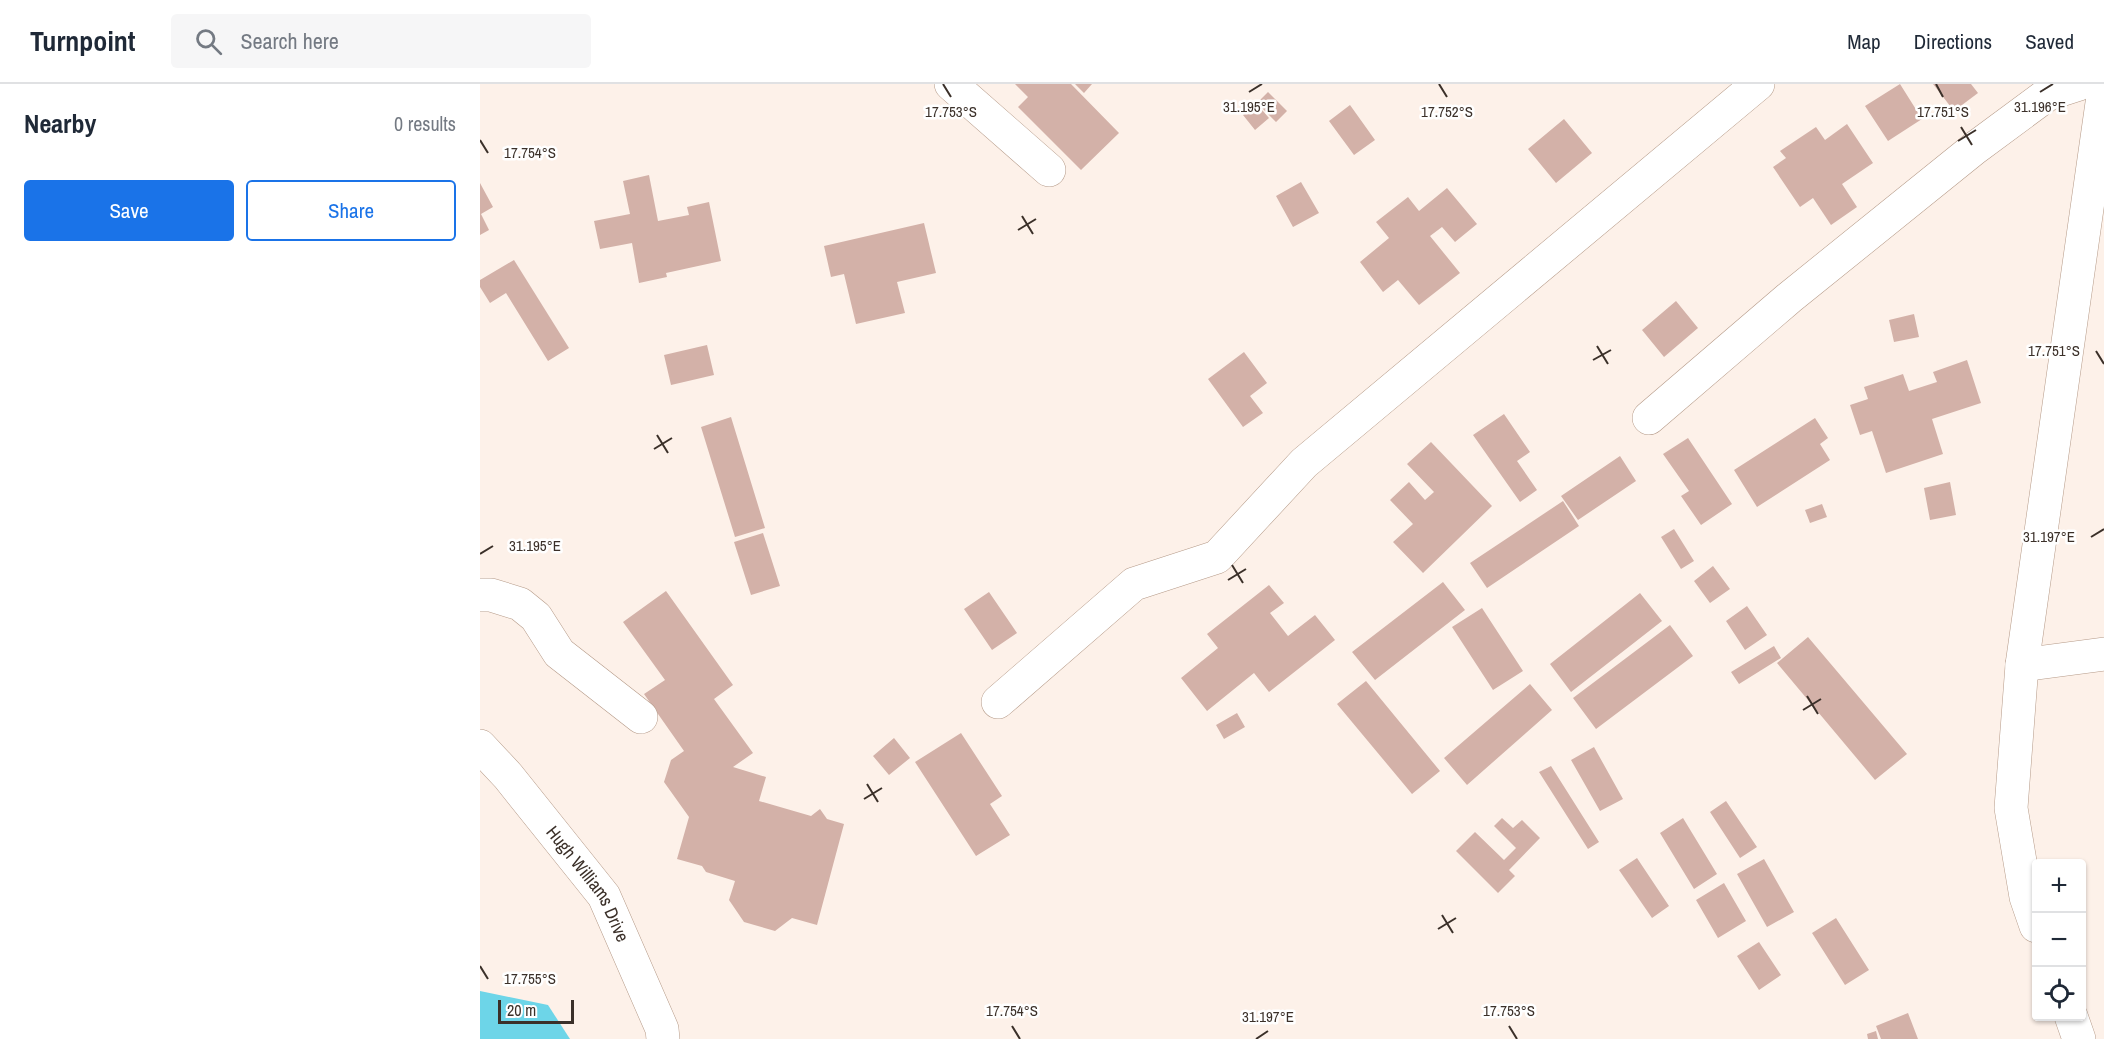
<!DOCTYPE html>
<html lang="en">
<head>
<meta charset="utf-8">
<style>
  :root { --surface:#fff; --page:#f6f6f7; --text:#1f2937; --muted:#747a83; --line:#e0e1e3; --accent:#1a73e8 }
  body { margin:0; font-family:"Archivo Narrow",sans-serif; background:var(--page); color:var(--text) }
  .controls { position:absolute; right:18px; bottom:18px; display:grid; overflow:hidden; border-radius:6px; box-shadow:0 2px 4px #0004 }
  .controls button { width:54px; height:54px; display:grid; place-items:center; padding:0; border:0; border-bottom:2px solid var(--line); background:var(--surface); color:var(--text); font:30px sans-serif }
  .scale { position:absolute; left:18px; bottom:15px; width:76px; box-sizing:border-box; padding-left:6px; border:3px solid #3b3029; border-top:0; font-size:16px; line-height:21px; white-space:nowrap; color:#3b3029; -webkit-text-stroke:4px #fff; paint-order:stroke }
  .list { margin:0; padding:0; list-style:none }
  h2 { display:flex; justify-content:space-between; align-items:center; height:78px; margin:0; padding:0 24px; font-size:26px }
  h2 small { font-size:20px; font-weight:400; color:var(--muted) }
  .actions { display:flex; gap:12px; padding:18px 24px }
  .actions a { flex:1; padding:14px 0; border:2px solid var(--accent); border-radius:6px; text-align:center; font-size:21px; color:var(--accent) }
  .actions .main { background:var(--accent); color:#fff }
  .icon { flex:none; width:33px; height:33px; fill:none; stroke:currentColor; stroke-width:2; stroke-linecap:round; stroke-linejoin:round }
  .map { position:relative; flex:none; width:1624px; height:955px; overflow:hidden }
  header { display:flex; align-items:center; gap:36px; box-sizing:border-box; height:84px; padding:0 30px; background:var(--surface); border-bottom:2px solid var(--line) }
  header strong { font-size:28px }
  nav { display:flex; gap:33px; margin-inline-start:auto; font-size:21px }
  .search { width:420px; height:54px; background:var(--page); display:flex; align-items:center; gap:15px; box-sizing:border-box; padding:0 21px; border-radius:6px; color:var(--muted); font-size:22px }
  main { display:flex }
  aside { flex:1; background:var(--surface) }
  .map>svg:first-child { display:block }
  .water { fill:#6dd5e8 }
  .building { fill:#d3b1a8 }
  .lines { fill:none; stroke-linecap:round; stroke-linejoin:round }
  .minor-casing { stroke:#b59a88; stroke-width:34 }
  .minor { stroke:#fff; stroke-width:33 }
  .ticks { fill:none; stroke:#3b3029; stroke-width:2 }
  .labels { text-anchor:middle; stroke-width:5; stroke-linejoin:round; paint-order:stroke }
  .street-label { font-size:18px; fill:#3b3029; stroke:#fff }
  .ticks-label { font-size:15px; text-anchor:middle; fill:#3b3029; stroke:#fff; stroke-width:5; stroke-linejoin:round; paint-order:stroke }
</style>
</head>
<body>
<header>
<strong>Turnpoint</strong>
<div class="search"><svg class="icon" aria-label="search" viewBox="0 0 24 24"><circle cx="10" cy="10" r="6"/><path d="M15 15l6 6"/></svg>Search here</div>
<nav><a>Map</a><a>Directions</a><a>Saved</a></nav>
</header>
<main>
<aside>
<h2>Nearby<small>0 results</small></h2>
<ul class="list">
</ul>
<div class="actions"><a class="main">Save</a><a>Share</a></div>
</aside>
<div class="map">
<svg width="1624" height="955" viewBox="0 0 1624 955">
  <rect width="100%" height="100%" fill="#fdf1e9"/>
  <path class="water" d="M0 907 68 921 90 955H0Z"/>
  <path class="building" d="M535 0H591L639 49 601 86 538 23 548 13Z
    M595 0H612L604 9Z
    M1420 0 1442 35 1408 57 1385 22Z
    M1453 0H1491L1498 9 1474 27Z
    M788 8 807 27 796 38 777 19Z
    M776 19 789 34 775 46 763 31Z
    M870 21 895 56 874 71 849 37Z
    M1084 35 1112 69 1076 99 1048 65Z
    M1367 40 1393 79 1362 100 1377 123 1351 141 1333 114 1320 123 1293 83 1306 74 1300 67 1336 43 1345 56Z
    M169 91 178 137 209 131 207 123 229 118 241 177 186 189 187 193 159 199 152 159 120 165 114 137 150 130 143 97Z
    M821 98 839 129 813 143 796 112Z
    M0 99 13 123 1 130 9 146 0 151Z
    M967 104 997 140 975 158 962 143 950 152 980 189 939 221 918 196 903 208 880 178 909 154 896 138 928 113 939 127Z
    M444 139 456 189 417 198 425 229 376 240 364 190 351 193 344 162Z
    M34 176 89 264 68 277 26 209 10 219 0 203V196Z
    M1196 217 1218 244 1184 273 1162 246Z
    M1434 230 1439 253 1414 258 1409 236Z
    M227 261 234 291 191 301 184 271Z
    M764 268 787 299 770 312 783 329 763 343 728 295Z
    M1487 276 1501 319 1452 335 1463 370 1406 389 1392 347 1380 351 1370 321 1388 315 1384 303 1423 290 1429 307 1457 298 1453 288Z
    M1024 330 1050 368 1037 377 1057 406 1040 418 993 351Z
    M251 333 285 444 255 453 221 343Z
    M1335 334 1348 354 1340 360 1350 376 1277 423 1254 386Z
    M1208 354 1252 420 1221 441 1201 412 1209 407 1183 370Z
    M951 358 1012 422 943 489 913 458 933 440 910 416 929 398 945 416 954 408 927 380Z
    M1140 372 1156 397 1098 436 1081 412Z
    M1470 398 1476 431 1450 436 1444 404Z
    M1083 417 1099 442 1007 504 990 479Z
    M1342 420 1347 433 1330 439 1325 426Z
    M1194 445 1214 477 1201 485 1181 453Z
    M283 449 300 502 271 511 254 458Z
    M1233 482 1250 505 1230 519 1214 497Z
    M963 498 985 526 895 596 872 568Z
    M789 501 804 519 790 529 808 552 835 531 855 556 789 608 774 589 727 627 701 594 738 564 727 550Z
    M186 507 253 601 234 615 273 669 253 683 286 693 279 717 331 732 340 725 347 735 364 740 337 841 312 834 295 847 264 838 249 816 255 797 226 788 222 782 197 775 209 733 184 698 191 676 204 667 164 610 185 596 143 538Z
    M509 508 537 549 512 566 484 525Z
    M1160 509 1182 537 1091 608 1070 580Z
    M1267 522 1287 551 1265 566 1246 537Z
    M1002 524 1043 587 1013 606 972 543Z
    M1190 541 1213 572 1116 645 1093 614Z
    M1328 553 1427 670 1395 696 1297 579Z
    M1294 562 1301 574 1259 600 1251 588Z
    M886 597 960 687 932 710 857 620Z
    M1050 600 1072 626 987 701 964 674Z
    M757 629 765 643 744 655 736 641Z
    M481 649 522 712 510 720 530 751 496 772 435 678Z
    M414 654 430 674 409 691 393 672Z
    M1114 663 1143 715 1120 727 1091 676Z
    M1071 682 1119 758 1108 765 1059 688Z
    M1246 717 1277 763 1260 774 1230 728Z
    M1022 734 1033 744 1042 736 1060 754 1029 786 1035 792 1018 809 976 767 995 748 1024 776 1036 764 1014 742Z
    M1203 734 1237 790 1214 805 1180 749Z
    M1157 774 1189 822 1172 834 1139 786Z
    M1284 775 1314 828 1287 843 1257 790Z
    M1244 799 1266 837 1238 854 1216 816Z
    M1356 834 1389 886 1365 901 1332 849Z
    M1279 858 1301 891 1279 906 1257 872Z
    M1428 929 1438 955H1401L1396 942Z
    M1396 947 1398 955H1388L1387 950Z"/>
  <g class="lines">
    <defs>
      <g id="minor">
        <path d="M471 0 569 86"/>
        <path d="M1169 334 1309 214 1495 64 1568 10 1599 0"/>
        <path d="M0 511H11L40 520 56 533 79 569 161 633"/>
        <path d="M1542 581 1624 570"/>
        <path d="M518 618 654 500 737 473 824 379 1278 0"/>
        <path id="s1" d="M0 662 28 692 124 812 182 945 183 955"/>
        <path d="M1556 842 1546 813 1531 724 1542 581 1624 5"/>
        <path d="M1591 932 1599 955"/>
      </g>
    </defs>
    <use href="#minor" class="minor-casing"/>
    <use href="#minor" class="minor"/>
  </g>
  <path class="ticks" d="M463 0 471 13M959 0 967 13M1456 0 1463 13M769 8 782 0M1560 8 1573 0M1481 43 1492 61M0 56 8 69M1478 57 1496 46M542 132 553 150M538 146 556 135M1117 262 1128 280M1616 267 1624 280M1113 276 1131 266M177 351 188 369M174 365 192 354M1611 453 1624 445M0 470 13 462M752 481 763 499M748 496 766 485M1327 612 1338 630M1323 626 1341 615M387 700 398 718M384 715 402 704M962 831 973 849M958 845 976 834M0 882 8 895M532 942 540 955M1029 942 1037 955M776 955 788 947"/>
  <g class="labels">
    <g class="street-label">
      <text dy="6" stroke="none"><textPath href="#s1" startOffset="176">Hugh Williams Drive</textPath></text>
    </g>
  </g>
  <g class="ticks-label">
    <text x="769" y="28">31.195°E</text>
    <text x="1560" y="28">31.196°E</text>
    <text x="471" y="33">17.753°S</text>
    <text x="967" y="33">17.752°S</text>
    <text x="1463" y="33">17.751°S</text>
    <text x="50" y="74">17.754°S</text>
    <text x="1574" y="272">17.751°S</text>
    <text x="1569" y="458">31.197°E</text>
    <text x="55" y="467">31.195°E</text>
    <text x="50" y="900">17.755°S</text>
    <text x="532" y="932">17.754°S</text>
    <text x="1029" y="932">17.753°S</text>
    <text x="788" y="938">31.197°E</text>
  </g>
</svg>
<div class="controls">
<button>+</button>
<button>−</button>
<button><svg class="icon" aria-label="locate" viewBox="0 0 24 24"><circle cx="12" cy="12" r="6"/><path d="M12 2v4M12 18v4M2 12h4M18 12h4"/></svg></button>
</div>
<div class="scale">20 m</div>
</div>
</main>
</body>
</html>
